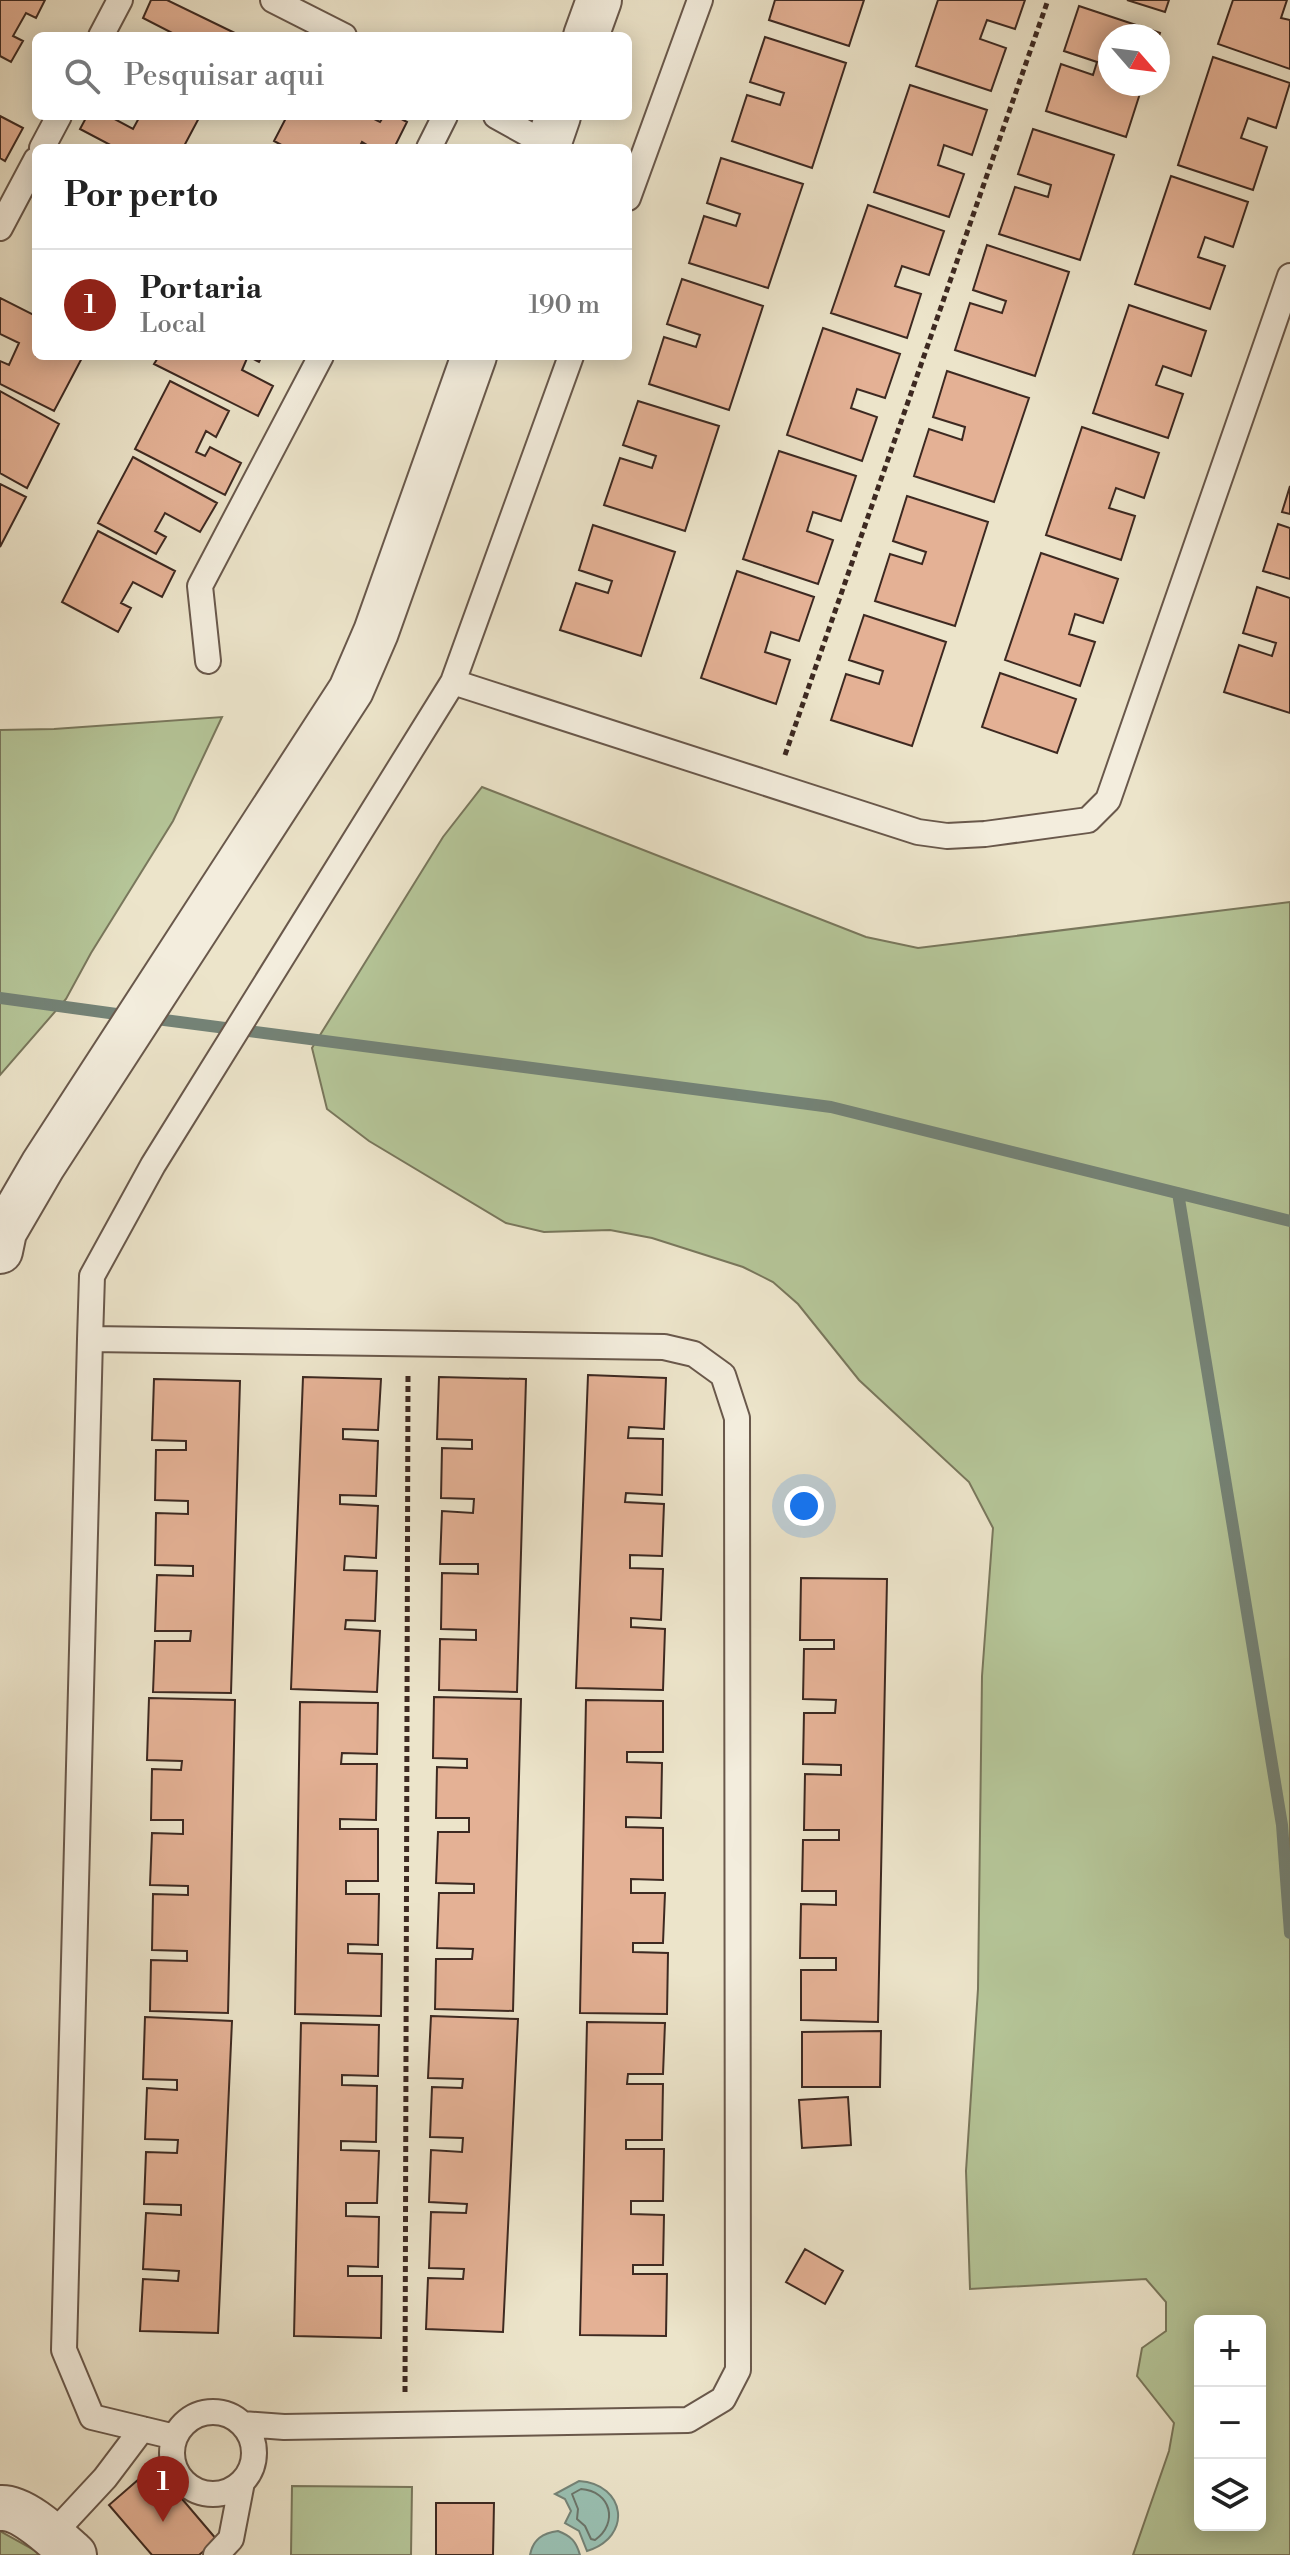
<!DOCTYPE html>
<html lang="pt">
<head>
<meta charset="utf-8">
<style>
  :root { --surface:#fff; --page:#f6f6f6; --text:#222; --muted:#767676; --line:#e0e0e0; --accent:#8f2418 }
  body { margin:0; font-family:"Libre Bodoni",serif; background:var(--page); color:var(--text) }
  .controls { position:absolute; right:24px; bottom:24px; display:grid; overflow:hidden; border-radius:12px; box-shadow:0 4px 20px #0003 }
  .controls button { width:72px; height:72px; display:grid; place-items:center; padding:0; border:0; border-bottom:2px solid var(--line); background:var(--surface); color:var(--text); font:40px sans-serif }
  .compass { position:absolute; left:1098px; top:24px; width:72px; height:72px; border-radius:50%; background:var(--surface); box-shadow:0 4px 20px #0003; rotate:118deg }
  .you { position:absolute; left:804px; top:1506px; width:28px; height:28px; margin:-20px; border:6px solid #fff; border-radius:50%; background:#1a73e8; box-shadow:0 0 0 12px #1a73e833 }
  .badge { display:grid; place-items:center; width:52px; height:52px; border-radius:50%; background:var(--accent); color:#fff; font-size:26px; font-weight:700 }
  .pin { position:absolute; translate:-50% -66px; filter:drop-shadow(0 2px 4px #0008) }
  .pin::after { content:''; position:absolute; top:42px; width:28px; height:24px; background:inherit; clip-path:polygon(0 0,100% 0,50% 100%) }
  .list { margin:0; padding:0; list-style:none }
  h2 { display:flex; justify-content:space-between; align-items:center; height:104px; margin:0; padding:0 32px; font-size:34px }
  h2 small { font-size:26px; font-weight:400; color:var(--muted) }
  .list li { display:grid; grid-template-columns:52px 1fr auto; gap:24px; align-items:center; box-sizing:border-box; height:112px; padding:0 32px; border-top:2px solid var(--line) }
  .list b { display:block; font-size:30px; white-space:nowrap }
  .list p { margin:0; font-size:26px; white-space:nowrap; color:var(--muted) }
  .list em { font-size:26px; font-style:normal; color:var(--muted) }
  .icon { flex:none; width:44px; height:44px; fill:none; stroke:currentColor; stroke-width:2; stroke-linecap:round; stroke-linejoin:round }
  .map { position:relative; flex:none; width:1290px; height:2555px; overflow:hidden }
  .search { position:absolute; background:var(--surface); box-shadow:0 4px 20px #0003; left:32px; top:32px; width:600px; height:88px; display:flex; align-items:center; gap:20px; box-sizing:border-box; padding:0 28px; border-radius:12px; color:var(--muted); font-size:30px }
  .panel { position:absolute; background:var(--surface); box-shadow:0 4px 20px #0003; left:32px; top:144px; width:600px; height:216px; border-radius:12px }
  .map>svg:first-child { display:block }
  .green { fill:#b5c598; stroke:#79775c; stroke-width:2; fill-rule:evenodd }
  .water { fill:#99bfb1; stroke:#748377; stroke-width:2 }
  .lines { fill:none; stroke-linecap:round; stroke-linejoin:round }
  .shore { stroke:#6b7469; stroke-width:2 }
  .stream { stroke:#748377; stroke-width:12 }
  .building { fill:#e4b195; stroke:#3d2921; stroke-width:2 }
  .service-casing { stroke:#69584b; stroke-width:28 }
  .tertiary-casing { stroke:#69584b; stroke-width:48 }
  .path { stroke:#3d2921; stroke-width:5; stroke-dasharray:6 4; stroke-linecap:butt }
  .service { stroke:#f3eddd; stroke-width:24 }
  .tertiary { stroke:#f3eddd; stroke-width:44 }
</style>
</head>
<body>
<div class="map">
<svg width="1290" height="2555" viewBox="0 0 1290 2555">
  <rect width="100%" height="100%" fill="#ece4ca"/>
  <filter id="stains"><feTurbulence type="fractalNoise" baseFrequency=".0025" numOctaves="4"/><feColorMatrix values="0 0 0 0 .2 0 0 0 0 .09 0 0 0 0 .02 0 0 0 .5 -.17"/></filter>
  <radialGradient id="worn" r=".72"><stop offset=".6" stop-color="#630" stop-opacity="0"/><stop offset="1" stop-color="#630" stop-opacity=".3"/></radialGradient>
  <path class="green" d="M222 717 173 821 91 953 66 999 0 1075V730L54 729Z
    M482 787 866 937 918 948 1290 902V2555H1133L1169 2451 1174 2423 1137 2376 1142 2348 1166 2331V2302L1146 2279 970 2289 966 2171 978 1989 982 1676 993 1528 969 1482 859 1380 798 1304 773 1282 743 1267 652 1238 610 1230 544 1232 506 1223 369 1141 327 1109 312 1048 443 837ZM1200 2321H1260V2525H1200Z
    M292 2486 412 2487 411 2555H291Z
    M0 2531 43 2555H0Z"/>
  <path class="water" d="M579 2481C626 2484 633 2537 587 2551L579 2531 565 2523 571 2511 565 2499 555 2494Z
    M558 2531C571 2536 576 2541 580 2555H530C533 2539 543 2533 558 2531Z"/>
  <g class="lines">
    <path class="shore" d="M581 2489C611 2491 619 2523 595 2540L591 2539 585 2526 577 2519 578 2509 572 2494Z"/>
    <path class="stream" d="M0 998 131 1016
      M149 1018 831 1107 1290 1221
      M1178 1193 1282 1825 1290 1933"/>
  </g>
  <path class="building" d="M0 0H45L36 18 26 13 13 36 23 41 11 62 0 56Z
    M151 0H167L241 36H178L143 18Z
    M775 0H864L849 46 769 20Z
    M938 0H1025L1015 29 987 20 980 39 1006 48 991 91 916 66Z
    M1127 0H1169L1165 12Z
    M1233 0H1287L1281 18 1290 20V69L1218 44Z
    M1079 6 1160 33 1158 39V36H1110V84H1143L1126 137 1046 111 1061 64 1093 75 1097 62 1064 51Z
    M765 37 846 63 812 168 732 141 747 95 780 105 784 93 750 82Z
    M1213 57 1290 83 1276 128 1248 118 1241 138 1267 147 1253 190 1178 165Z
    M910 85 987 110 972 155 944 145 938 165 964 174 949 217 874 192Z
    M0 116 23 128 5 161 0 158Z
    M87 116H109L133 129 140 116H200L183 148H116L80 129Z
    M287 116H375L374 119 380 122 384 116H396L407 122 394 148H372L362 142 359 148H287L274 141Z
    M1033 129 1114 155 1080 260 999 234 1015 187 1048 197 1051 185 1018 174Z
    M721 158 803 184 768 288 689 263 704 216 736 226 740 214 707 203Z
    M1171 176 1248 202 1233 247 1205 237 1198 257 1225 266 1210 309 1135 284Z
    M868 205 944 231 929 275 902 266 895 286 921 294 907 338 831 313Z
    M987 245 1069 272 1035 376 955 350 970 303 1002 313 1006 301 973 290Z
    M682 279 763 306 729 410 649 384 664 337 696 347 700 335 667 324Z
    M0 298 36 316V356H83L54 411 0 384V361L9 365 19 343 0 334Z
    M1129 305 1206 331 1191 376 1163 366 1156 385 1183 394 1168 438 1093 413Z
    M823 328 900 354 885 398 857 389 851 408 877 417 862 461 787 435Z
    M159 356H262L259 362 248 356 242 370 273 386 258 416 154 364Z
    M947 371 1029 398 994 502 914 476 929 429 962 440 965 427 933 417Z
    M170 381 229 411 216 437 206 431 196 452 205 456 210 447 241 463 225 495 135 449Z
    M0 391 59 424 27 488 0 473Z
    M638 401 719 426 685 531 604 505 620 458 652 468 656 456 623 445Z
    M1082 427 1159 453 1144 498 1116 488 1109 508 1135 516 1121 560 1046 535Z
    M779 451 856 476 841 521 813 512 807 531 833 540 818 584 743 559Z
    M133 457 217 503 200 532 165 513 155 531 166 537 156 554 98 523Z
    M0 484 26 497 0 547Z
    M1290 486V514L1282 512Z
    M907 496 988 522 955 626 875 601 890 554 922 564 926 552 893 541Z
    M1278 524 1290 528V579L1263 571Z
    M593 525 675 552 641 656 560 630 576 583 608 593 612 581 579 570Z
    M98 531 175 571 162 597 133 582 121 603 131 608 118 632 62 602Z
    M1041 553 1118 579 1103 623 1075 614 1069 634 1095 642 1080 686 1005 660Z
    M737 571 814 597 799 641 771 632 765 652 790 660 776 704 701 678Z
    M1257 587 1290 598V713L1224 692 1239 645 1272 656 1276 643 1243 633Z
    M864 615 946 642 912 746 831 720 846 674 879 684 883 671 849 660Z
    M1000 673 1076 699 1057 753 982 727Z
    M588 1375 666 1378 664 1429 629 1427 628 1438 663 1439 662 1495 626 1493 625 1502 664 1504 662 1556 630 1555V1568L663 1569 661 1620 631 1618V1627L665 1629 663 1690 576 1688Z
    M303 1377 381 1379 378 1430 343 1429V1439L378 1441 376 1496 340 1495V1504L378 1506 376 1558 345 1556 344 1570 377 1571 375 1621 346 1620 345 1629 380 1631 377 1692 291 1689Z
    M439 1377 526 1379 517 1692 439 1690 440 1639 476 1640V1630L441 1629 442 1573 478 1574V1564H440L442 1511 473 1513 474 1499 441 1498 442 1448 472 1449V1440L437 1439Z
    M154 1379 240 1381 231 1693 153 1692 155 1641H190L191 1631H155L157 1575 193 1576V1566L155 1565 156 1513 188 1514V1501L155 1500 156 1450H186V1441L152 1440Z
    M801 1578 887 1579 878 2022 801 2020V1970H836V1958H800L801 1904 836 1905V1891H802L803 1840H839V1830H804L805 1774 841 1775V1765L803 1764 804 1713H835L836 1700 803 1699 804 1649H834V1640H800Z
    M434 1697 521 1699 513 2011 435 2009 436 1959H472L473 1949 437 1948 439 1893H474V1884L436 1883 438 1832H469V1818H436L437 1767 467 1768V1759L433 1758Z
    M149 1698 235 1700 228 2013 150 2011 151 1960 187 1961V1951L152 1950 153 1894 188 1895V1886L150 1885 152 1833 183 1834V1820H151L152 1769 181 1770 182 1761 147 1760Z
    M586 1700 663 1701V1752H627V1762L662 1763 661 1818 626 1817V1827L663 1828V1880L631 1879V1893H665L663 1943H633V1952L668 1953 667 2014 580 2013Z
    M300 1702 378 1703 377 1754 342 1753 341 1764H377L376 1820 340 1819V1829H378V1881H346V1894H379L378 1945 348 1944V1953L382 1954 381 2016 295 2014Z
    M431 2016 518 2019 503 2332 426 2329 428 2278 463 2279 464 2269 429 2268 431 2212 466 2213 467 2204 429 2202 431 2150 462 2152 463 2138 430 2137 432 2087 462 2088 463 2079 428 2078Z
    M145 2017 232 2021 218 2333 140 2331 143 2279 178 2281 179 2271 143 2269 146 2213 181 2215V2205L144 2204 146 2152 177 2153 178 2140 145 2139 147 2088 177 2090V2080L143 2079Z
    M587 2022 665 2023 663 2074H628L627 2084H663L662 2140H626V2149H664L663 2201H631V2214L664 2215 663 2265H633V2274H667L666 2336 580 2335Z
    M301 2023 379 2025 378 2076 342 2075V2085L377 2086 376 2142 341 2141V2150L379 2151 377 2203H346V2216L379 2217 378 2267 348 2266V2276H382L381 2338 294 2336Z
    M881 2031 880 2087H802V2032Z
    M848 2097 851 2145 802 2148 799 2100Z
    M805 2249 843 2271 825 2304 786 2282Z
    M154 2466 217 2540 199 2555H152L109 2505Z
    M436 2503H494L493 2555H436Z"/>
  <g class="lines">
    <defs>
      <path id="service" d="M273 0 344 36
        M101 36 120 0
        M496 116 548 145
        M42 148 59 116
        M429 148 445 116
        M628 198 700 0
        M0 228 36 160
        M208 661 200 586 321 356
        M453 682 571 356
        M90 1339 92 1276 153 1165 453 682 918 832 947 836 985 834 1088 820 1108 800 1116 777 1290 276
        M172 2453a41 41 0 1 1 82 0a41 41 0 1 1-82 0Z
        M175 2437 92 2417 64 2350 90 1339 664 1347 694 1354 723 1375 737 1418 738 2370 723 2399 688 2420 284 2427 243 2424
        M52 2535 105 2478 142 2429
        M216 2555 231 2539 242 2482"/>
      <path id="tertiary" d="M586 36 599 0
        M547 148 558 116
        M0 1251 4 1232 43 1165 351 690 376 632 474 356
        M0 2508C23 2506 57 2540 74 2555"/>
    </defs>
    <use href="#service" class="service-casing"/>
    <use href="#tertiary" class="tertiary-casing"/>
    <path class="path" d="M785 755 1048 0
      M405 2392 408 1374"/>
    <use href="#service" class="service"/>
    <use href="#tertiary" class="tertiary"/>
  </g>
  <rect width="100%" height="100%" filter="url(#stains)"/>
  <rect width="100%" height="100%" fill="url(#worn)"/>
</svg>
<div class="controls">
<button>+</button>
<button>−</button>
<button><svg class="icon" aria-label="layers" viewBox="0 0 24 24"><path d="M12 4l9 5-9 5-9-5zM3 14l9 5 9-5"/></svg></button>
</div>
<svg class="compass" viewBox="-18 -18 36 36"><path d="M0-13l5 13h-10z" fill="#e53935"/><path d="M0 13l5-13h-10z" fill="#767676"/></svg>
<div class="you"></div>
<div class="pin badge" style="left:163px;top:2522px">1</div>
<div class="search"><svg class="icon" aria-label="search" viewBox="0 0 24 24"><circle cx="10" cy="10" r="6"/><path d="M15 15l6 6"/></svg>Pesquisar aqui</div>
<section class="panel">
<h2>Por perto<small></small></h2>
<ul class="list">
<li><span class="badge">1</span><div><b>Portaria</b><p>Local</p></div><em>190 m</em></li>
</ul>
</section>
</div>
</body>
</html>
